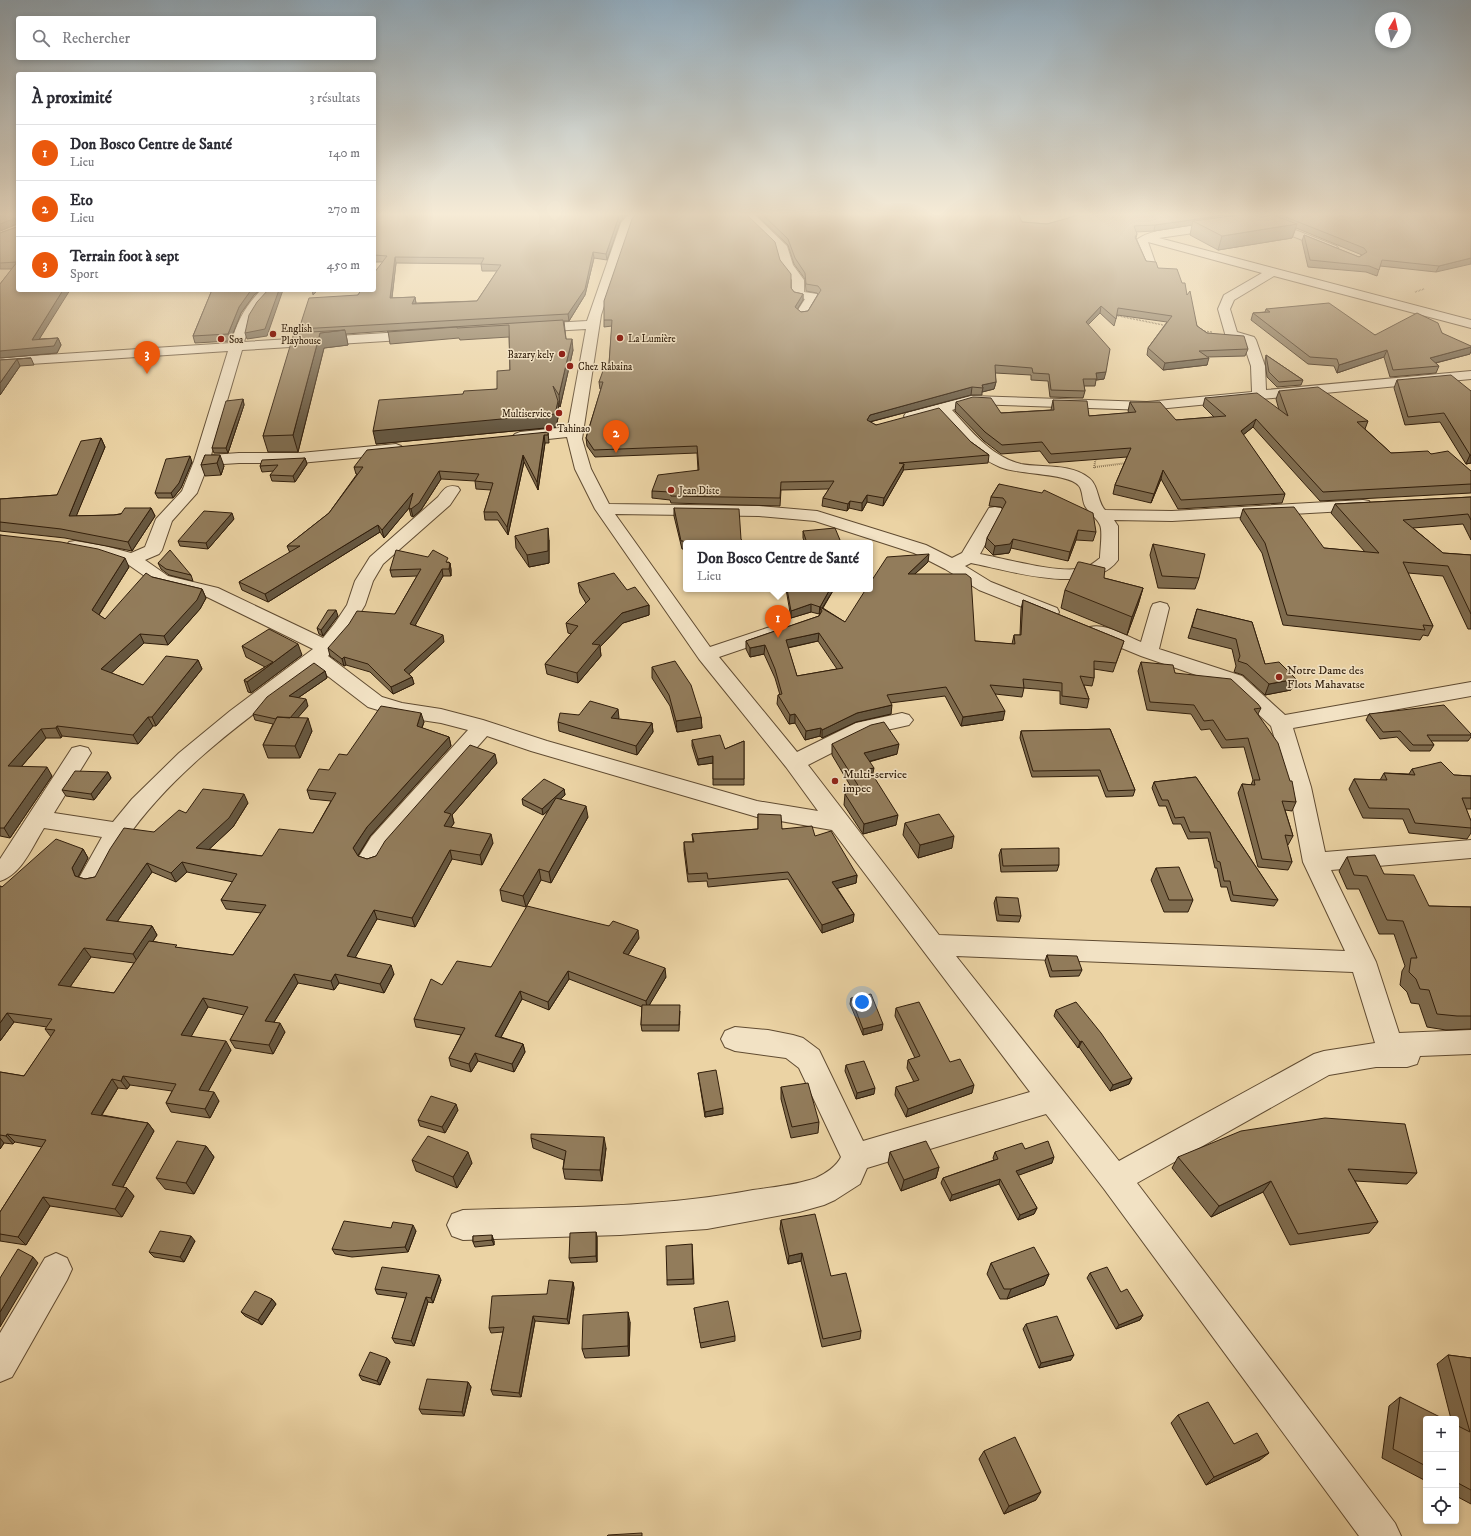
<!DOCTYPE html>
<html lang="fr">
<head>
<meta charset="utf-8">
<style>
  :root { --surface:#fff; --page:#f7f7f7; --text:#2b2b33; --muted:#7c7c81; --line:#e1e1e2; --accent:#ea580c }
  body { margin:0; font-family:"IM FELL DW Pica",serif; background:var(--page); color:var(--text) }
  .controls { position:absolute; right:12px; bottom:12px; display:grid; overflow:hidden; border-radius:4px; box-shadow:0 2px 6px #0003 }
  .controls button { width:36px; height:36px; display:grid; place-items:center; padding:0; border:0; border-bottom:1px solid var(--line); background:var(--surface); color:var(--text); font:20px sans-serif }
  .compass { position:absolute; left:1375px; top:12px; width:36px; height:36px; border-radius:50%; background:var(--surface); box-shadow:0 2px 6px #0003; rotate:9deg }
  .you { position:absolute; left:862px; top:1002px; width:14px; height:14px; margin:-10px; border:3px solid #fff; border-radius:50%; background:#1a73e8; box-shadow:0 0 0 6px #1a73e833 }
  .badge { display:grid; place-items:center; width:26px; height:26px; border-radius:50%; background:var(--accent); color:#fff; font-size:13px; font-weight:700 }
  .pin { position:absolute; translate:-50% -33px; filter:drop-shadow(0 1px 2px #0008) }
  .pin::after { content:''; position:absolute; top:21px; width:14px; height:12px; background:inherit; clip-path:polygon(0 0,100% 0,50% 100%) }
  .popup { position:absolute; left:683px; top:540px; width:190px; height:52px; box-sizing:border-box; display:grid; place-content:center; border-radius:4px; background:var(--surface); filter:drop-shadow(0 1px 3px #0005); font-size:13px; white-space:nowrap; color:var(--muted) }
  .popup b { font-size:15px; color:var(--text) }
  .popup::after { content:''; position:absolute; left:50%; top:100%; margin-left:-8px; border:8px solid transparent; border-top-color:var(--surface) }
  .list { margin:0; padding:0; list-style:none }
  h2 { display:flex; justify-content:space-between; align-items:center; height:52px; margin:0; padding:0 16px; font-size:17px }
  h2 small { font-size:13px; font-weight:400; color:var(--muted) }
  .list li { display:grid; grid-template-columns:26px 1fr auto; gap:12px; align-items:center; box-sizing:border-box; height:56px; padding:0 16px; border-top:1px solid var(--line) }
  .list b { display:block; font-size:15px; white-space:nowrap }
  .list p { margin:0; font-size:13px; white-space:nowrap; color:var(--muted) }
  .list em { font-size:13px; font-style:normal; color:var(--muted) }
  .icon { flex:none; width:22px; height:22px; fill:none; stroke:currentColor; stroke-width:2; stroke-linecap:round; stroke-linejoin:round }
  .map { position:relative; flex:none; width:1471px; height:1536px; overflow:hidden }
  .search { position:absolute; background:var(--surface); box-shadow:0 2px 6px #0003; left:16px; top:16px; width:360px; height:44px; display:flex; align-items:center; gap:10px; box-sizing:border-box; padding:0 14px; border-radius:4px; color:var(--muted); font-size:15px }
  .panel { position:absolute; background:var(--surface); box-shadow:0 2px 6px #0003; left:16px; top:72px; width:360px; height:220px; border-radius:4px }
  .map>svg:first-child { display:block }
  .lines { fill:none; stroke-linecap:round; stroke-linejoin:round }
  .minor-casing { stroke:#604b31; stroke-width:2 }
  .path-far1 { stroke:#311e0b; stroke-width:1.5; stroke-dasharray:0.5 1; stroke-linecap:butt }
  .path { stroke:#311e0b; stroke-width:2; stroke-dasharray:0.5 1.5; stroke-linecap:butt }
  .minor { fill:#f2e2c4; fill-rule:evenodd }
  .wall { fill:#7e6b4e; stroke:#311e0b; fill-rule:evenodd }
  .shaded-wall { fill:#665740; stroke:#311e0b }
  .building { fill:#927c5b; stroke:#311e0b; fill-rule:evenodd }
  .poi-dot { fill:#8f2418; stroke:#f2e2c4; stroke-width:1.5 }
  .labels { text-anchor:middle; stroke-width:3; stroke-linejoin:round; paint-order:stroke }
  .far-poi-label { font-size:10px; fill:#311e0b; stroke:#f2e2c4; text-anchor:start }
  .poi-label { font-size:12px; fill:#311e0b; stroke:#f2e2c4; text-anchor:start }
</style>
</head>
<body>
<div class="map">
<svg width="1471" height="1536" viewBox="0 0 1471 1536">
  <rect width="100%" height="100%" fill="#ebd3a4"/>
  <filter id="stains"><feTurbulence type="fractalNoise" baseFrequency=".005" numOctaves="4"/><feColorMatrix values="0 0 0 0 .2 0 0 0 0 .09 0 0 0 0 .02 0 0 0 .5 -.17"/></filter>
  <radialGradient id="worn" r=".72"><stop offset=".6" stop-color="#630" stop-opacity="0"/><stop offset="1" stop-color="#630" stop-opacity=".3"/></radialGradient>
  <g class="lines">
    <defs>
      <path id="minor" d="M629 214H639L631 224 601 315 582 439 591 469 609 504 759 506 817 511 926 545 952 558 962 553 989 508 995 507 1001 508 1003 512 980 554C1007 559 1058 574 1084 568 1090 566 1095 562 1100 558 1100 551 1103 531 1100 525 1097 518 1089 513 1085 506 1082 500 1083 491 1079 486 1069 473 1018 475 1000 467 974 456 957 434 939 413L911 420 906 419 904 416 906 413 971 396 1147 402 1252 392 1251 366 1243 342 1226 337 1218 309 1224 295 1262 273 1148 242 1155 262 1149 266 1145 264 1135 242C1146 227 1202 225 1221 223L1225 224 1227 226 1225 228 1221 229 1159 238 1471 320V328L1274 276 1234 300 1230 309 1237 332 1254 337 1256 340 1265 366 1266 390 1471 371V379L1147 410 971 404 952 410C971 431 992 457 1021 464 1042 468 1071 463 1089 478 1099 486 1097 501 1105 510L1172 511 1363 500 1369 501 1371 505 1369 509 1363 510 1172 521 1114 520 1118 526V560C1092 597 1007 570 971 563L965 566 991 582 1057 608 1059 612 1057 616 1050 618 979 590 945 569 914 553 815 521 759 516 615 514 710 647 767 628 774 626 781 628 784 632 781 636 719 657 797 752 856 723 902 713 909 715 913 720 909 725 869 734 808 765 939 935 1345 951 1303 862 1289 787 1271 726 1228 686 1141 656 1090 635 1087 631 1090 627C1106 623 1126 636 1141 642L1151 608 1153 604 1160 602 1167 604 1169 608 1159 649 1242 676 1285 715 1471 682V696L1293 728 1311 787 1325 852 1471 840V858L1331 870 1376 962 1399 1033 1471 1030V1054L1420 1056 1417 1064 1407 1067H1376L1329 1075 1137 1183 1395 1523 1401 1536H1359L1104 1189 1046 1114 867 1168 860 1184 835 1200 824 1205 799 1212 707 1229 620 1235 463 1240 452 1236 447 1225 452 1214 463 1210C560 1207 658 1208 753 1190 774 1187 796 1185 816 1178 825 1174 837 1166 841 1157L799 1068 786 1058 735 1051 725 1047 721 1039 725 1031 735 1027 768 1030 793 1035 803 1038 819 1050 863 1141 1030 1092 832 830 757 817 531 751 487 736 387 849 378 864 370 867 362 864 358 858 371 837 468 730 441 723 401 717 368 707 316 667C247 719 173 770 124 842 114 855 107 870 100 885L91 887 82 885 79 878 102 837 44 828C32 847 22 874 0 881V859L72 748 80 746 88 748 91 753 54 813 113 822 132 799 179 753 230 711 313 649 205 596 156 584 126 563 103 556 69 550 66 546 69 542 75 541 105 546 131 553 145 547 156 519 182 491 194 461 228 351 0 366V358L231 343C238 320 244 308 261 290H274L258 308 250 321 244 342 418 331 423 332 425 335 423 338 418 339 242 350 211 455 239 453H300L396 444 401 446 404 449 401 452 396 454 300 463H239L208 465 197 493 172 521 162 550 159 554 145 560 168 576 218 588 323 638 335 623 347 605 355 581 370 557 438 497C444 489 447 484 458 487L460 490 450 505 383 564 373 581 365 605 350 630 328 656 382 697 402 703 441 709 483 720 547 741 757 801 818 811 786 767 699 659 595 509 575 469 567 437 520 442 515 440 512 437 515 434 520 432 568 427 586 329 534 332 527 328 534 324 587 321 621 223ZM956 956 1353 972 1375 1043 1324 1051 1314 1054 1119 1161Z
        M743 214H754L787 246 793 265 804 280V292L817 294 819 297 807 316 802 317 796 313 805 299 794 297 792 294V280L781 265 776 247Z
        M1247 214H1259L1265 218 1336 246 1338 248 1332 251 1328 250 1257 222Z
        M56 1253 67 1258 72 1269 67 1280 12 1377 0 1382V1333L45 1258Z"/>
    </defs>
    <use href="#minor" class="minor-casing"/>
    <path class="path-far1" d="M1064 214 1076 218
      M1415 292 1424 289
      M1114 315 1168 326
      M1201 331 1212 332"/>
    <path class="path" d="M1095 467 1127 463
      M1094 468 1096 457"/>
    <use href="#minor" class="minor"/>
  </g>
  <path class="wall" d="M0 214H18L39 339 58 338 61 345 57 353 0 358V284L12 269H0V233L17 227V224L0 231Z
    M374 214 620 222 607 260 594 258 585 295 569 321H564L566 339 573 350 560 407 558 403 559 413 556 427 376 444 463 394 497 389 510 370 509 337 460 340 459 338 390 344 388 331 346 334 348 345 324 348 298 452H268L263 436 300 333 299 329 358 295 383 262H374ZM396 263 481 264 482 271H497L477 301 416 303 415 297 392 298Z
    M756 214H1018L1022 222 1047 224 1075 217 1073 214H1471L1436 272 1380 266 1377 276 1366 272 1308 267 1302 241 1304 235 1359 257 1362 255 1296 228 1292 238 1218 250 1190 235 1192 225 1154 231 1136 232 1137 234 1136 238 1146 261 1158 268 1187 295 1197 326 1207 333 1248 349 1245 356 1208 357 1207 365 1163 370 1147 355 1148 348 1167 322 1117 315 1114 326 1100 313 1088 325 1104 379 1096 380 1095 386H1084L1085 391 1083 398 1050 397 1048 381 1031 380V375L995 373 996 382 994 389 982 392V395H971L870 422 876 425 971 442 989 455 988 463 903 470V471L883 506 867 502 862 511 849 508 847 511 822 506 823 498 829 489 781 490 780 506 671 503 670 500 652 498V491L698 470 697 453 595 457 587 446 586 438 601 389H600L599 382 609 364 612 326 604 327V320L780 260 791 288 794 292 803 294V300L797 309 801 312 808 311 818 294 817 293 806 291 805 279 794 264 788 245Z
    M212 290H260L254 295 241 313 230 341 195 343 193 336Z
    M1266 309 1375 335 1442 333 1470 354 1436 363 1439 366 1436 373 1390 377 1384 357 1337 373 1334 366 1308 364 1251 320 1253 313 1265 312Z
    M1266 355 1303 380 1301 385 1277 387 1267 377 1265 361Z
    M31 358 34 365 20 366 0 395V360Z
    M1397 380 1471 391V463L1466 464 1440 422 1405 425 1394 388Z
    M1279 391 1368 421 1365 429 1391 453 1431 454 1471 471V493L1320 501 1253 427 1243 435 1285 494 1282 503 1178 509 1161 479 1151 503 1113 494 1115 485 1127 457 1049 463 1040 451 1001 454 984 441 955 411 956 402 1001 413 1051 410 1053 400 1089 416 1129 413 1128 411 1130 402 1176 420 1214 417 1203 406 1205 398 1279 410 1276 399Z
    M243 399 244 405 228 453H214L212 448Z
    M548 432 549 443H545L538 490 524 462 508 535 498 520H485L484 512 491 490 476 489 475 481 441 479 421 510 413 517 411 516 409 508 384 538 380 532 268 602 242 590 239 582 290 553 287 546 329 513 357 474H356L354 467Z
    M101 438 105 447 76 516 114 515 151 508 155 516 132 551 65 538 0 531V499L57 495Z
    M205 455 224 466 221 475 205 476 201 465Z
    M305 458 307 464 295 482 272 481 270 475 274 471 262 472 260 466Z
    M192 462 181 488 173 498H158L155 493Z
    M999 484 1096 532 1093 541 1076 540 1068 561 1011 548 1009 553 993 555 985 547 987 538 1003 509 1001 507 989 506 991 497Z
    M1471 497V540L1463 524 1413 528 1443 553 1471 555V629H1468L1443 576 1408 573 1433 626 1428 636 1423 635 1420 640 1283 625 1262 553 1240 519 1243 509 1324 548 1365 552 1331 513 1335 504Z
    M674 508 741 539 686 543V553L684 549H682L674 516Z
    M234 519 208 549 180 546 178 541Z
    M803 531 839 543 858 541V543H805L803 538Z
    M0 535 129 567 99 615 105 619 152 577 202 589 206 598 200 609 168 645 144 643 111 673 143 685 198 660 202 669 156 726H153L138 744 62 736 61 738H46L22 766 52 776 10 838 0 836Z
    M515 536 549 540V563L529 567 516 548Z
    M1153 544 1199 578 1195 589 1158 588 1150 555Z
    M449 562 450 563 451 570V576H443L415 625 444 642 409 674 412 677 414 684 393 694 370 672 346 665 344 666 330 656 328 648 395 614 417 576 392 577 390 570Z
    M928 562 915 574 975 641 1012 644 1014 635H1020L1021 609 1023 600 1124 641 1113 672 1094 669V678L1092 686 1084 685 1089 699 1087 708 1060 704V691L1024 688 1022 697 995 694 1003 720 961 726 945 696 890 703 891 714 856 722 822 738 820 736 805 740 795 723 789 724 777 704 778 695H780L775 678 764 654 750 657 746 649V641L819 616 820 613 819 614 811 612 791 618 786 589H834L823 608 845 622ZM818 641 837 669 797 676 788 648Z
    M158 563 191 575 193 581 169 575 161 569Z
    M1104 578 1143 588 1138 605 1127 635 1061 608 1065 590Z
    M578 583 627 590 649 605V615L623 623 600 647 601 656 578 683 547 674 545 664 571 634 568 633 566 623 586 603 580 593Z
    M1197 609 1252 622 1265 664 1296 679 1291 690 1265 695 1243 675 1234 672 1236 666 1232 649 1188 638Z
    M338 616 323 636 319 634 317 628Z
    M242 646 302 655 251 693 248 692 244 680 265 667 246 657Z
    M1141 662 1175 673 1261 708 1258 714 1296 802 1292 811 1285 810 1293 836 1288 845H1287L1292 862 1288 870 1258 867 1238 793 1242 784 1251 785 1253 780 1244 747 1222 748 1210 729 1201 730 1191 714 1147 710 1138 671Z
    M652 667 701 717 702 728 677 732 670 706 652 678Z
    M325 671 327 678 298 698 308 706 297 718 312 731 300 758H268L263 745 273 724 255 720 253 714Z
    M1369 714 1471 734V737L1468 741H1431L1434 745 1430 751H1410L1397 737 1380 739 1366 720Z
    M579 715 619 718 618 719 652 723 653 732 637 755 559 731 558 722Z
    M424 722 422 728 449 737 451 746 370 836 358 856 367 859 376 856 497 763 452 815 454 823 451 827 493 843 482 865 452 859 415 927 377 919 355 957 394 974 384 993 339 983 334 990 298 983 274 1022 285 1032 273 1054 235 1048 230 1040 244 1015 208 1007 191 1036 231 1050 208 1091 219 1101 210 1118 171 1112 166 1103 172 1091 130 1085 127 1089 118 1088 102 1115 148 1123 154 1131 123 1187 127 1188 134 1196 122 1217 50 1206 26 1245 0 1241V1212L42 1147 15 1142 13 1144 4 1143 0 1149V1072L24 1076 51 1037 45 1029 47 1027 14 1022 0 1041V886L2 887 83 849 88 858 78 877 85 879 95 877 154 832 186 813 248 803 233 827 209 849 262 856 313 833 331 801 310 799 307 790 347 755ZM152 872 176 882 187 872 233 882 221 900 226 909 261 913 233 955 179 948 153 941 157 935 152 926 117 922ZM91 957 134 963 114 993 70 987Z
    M1110 729 1135 790 1133 796 1106 797 1098 776 1032 777 1020 738 1021 731Z
    M692 740 725 749 744 741V785H713V763L698 765 692 746Z
    M832 744 897 754 869 762 873 775 896 825 863 834 844 805 845 794 854 792 832 755Z
    M1412 769 1454 775 1471 776V809H1466L1471 821V833L1467 839 1409 833 1403 819 1363 818 1349 789 1354 779 1380 780 1384 773 1409 774Z
    M108 772 111 778 94 800 66 796 62 790Z
    M1196 777 1278 900 1274 906 1231 901 1227 887H1221L1217 868H1215L1208 838 1188 839 1181 824H1173L1166 806H1159L1152 788 1154 782Z
    M564 789 565 795 560 799 588 817 551 883 541 880 526 907 502 901 500 890 550 809 543 815 523 805 522 799Z
    M758 814 782 829 815 836 857 875 856 883 837 888 854 914 853 922 822 933 788 879 708 887 707 881 688 882 684 850V842H693L692 834 758 829Z
    M905 823 952 848 918 858 903 835Z
    M1001 849 1059 865 1057 871 1001 872 999 855Z
    M1347 857 1384 874 1429 906 1471 907V1029L1446 1030 1427 1027 1419 1004 1411 1003 1407 992 1400 985 1402 971 1405 966 1394 934H1379L1359 889H1347L1339 871Z
    M1156 868 1193 900 1188 912H1164L1151 880Z
    M996 897 1021 916 1019 922 997 921 994 903Z
    M609 926 639 938 628 955 666 977 649 1005 680 1011 679 1031H642L641 1025 642 1007 569 979 549 1010 522 999 501 1037 523 1044 525 1052 514 1072 478 1061 471 1072 451 1066 449 1058 461 1035 416 1027 414 1019 442 985 491 967Z
    M1047 955 1082 970 1079 976 1050 977 1045 961Z
    M851 998 882 1030 863 1035 850 1004Z
    M896 1008 950 1062 972 1093 906 1117 895 1095 896 1087 914 1082 907 1068 908 1060 915 1058 895 1016Z
    M1056 1010 1132 1078 1129 1084 1110 1091 1079 1047 1078 1048 1054 1016Z
    M846 1065 874 1094 856 1099 845 1071Z
    M698 1073 723 1114 705 1117 699 1079Z
    M781 1087 819 1122 818 1133 791 1138 781 1099Z
    M458 1110 445 1133 420 1126 418 1120Z
    M531 1138 606 1148 602 1181 565 1179 563 1169 564 1160 533 1148Z
    M206 1146 214 1157 194 1194 165 1189 156 1178Z
    M1025 1149 1052 1163 1018 1175 1037 1208 1034 1214 1018 1220 999 1184 950 1201 941 1183 943 1178 994 1160 993 1158 995 1152Z
    M890 1152 939 1167 936 1178 901 1191 888 1163Z
    M1178 1157 1417 1173 1407 1184 1355 1181 1378 1222 1369 1233 1290 1245 1263 1192 1211 1217 1172 1168Z
    M412 1160 472 1163 457 1188 416 1171Z
    M781 1220 831 1276 861 1331 860 1339 822 1347 801 1261 788 1264 780 1229Z
    M391 1228 416 1231 408 1252 352 1257 335 1254 332 1249Z
    M473 1236 494 1241V1245L475 1247 473 1242Z
    M597 1237V1262L571 1263 569 1258Z
    M195 1241 184 1262 154 1257 149 1252Z
    M692 1244 694 1284 667 1285V1280Z
    M991 1263 1049 1274 1044 1285 1007 1299H1000L987 1274Z
    M1090 1273 1121 1292 1143 1315 1140 1320 1116 1329 1087 1278Z
    M441 1280 433 1303 428 1302 414 1346 395 1343 392 1338 406 1298 377 1294 375 1289Z
    M573 1282 574 1288 569 1324 535 1321 521 1397 493 1395 491 1390 503 1332 491 1333 489 1328 547 1294Z
    M272 1299 276 1304 262 1325 245 1316 241 1312Z
    M694 1308 735 1336V1341L701 1348Z
    M630 1322 629 1356 585 1358 582 1349Z
    M1026 1324 1071 1360 1039 1368 1023 1329Z
    M1448 1355 1471 1358V1504L1456 1496V1419H1451L1437 1364Z
    M387 1358 390 1362 380 1385 362 1380 359 1375Z
    M468 1382 471 1387 464 1416 422 1414 419 1409Z
    M1400 1397 1426 1419V1481L1382 1458 1389 1406Z
    M1178 1415 1234 1444 1260 1460 1206 1485 1171 1423Z
    M984 1451 1036 1500 1004 1514 979 1459Z"/>
  <path class="shaded-wall" d="M622 214H627L620 222 607 260 606 254 619 216Z
    M1233 214H1249L1193 221 1192 225 1154 231 1155 225Z
    M15 218 17 224 0 231V224Z
    M1297 224 1292 238 1218 250 1222 236Z
    M593 252 594 258 585 295 569 321 568 314Z
    M395 257 396 263 391 304 390 298Z
    M1471 258V264L1436 272 1439 266Z
    M63 290H70L35 346 32 340Z
    M251 290H260L254 295 241 313 230 341 228 334 239 307Z
    M279 290H283L267 336 247 339 245 333Z
    M312 290H318L313 295Z
    M803 294V300L795 313V307Z
    M415 297 416 304H412Z
    M1101 306 1100 313 1084 329 1086 322Z
    M345 330 348 345 324 348 298 452 293 435 320 333Z
    M58 338 61 345 57 353 0 358V351Z
    M572 339 573 350 560 407 559 395Z
    M1471 347V351L1470 354 1427 365 1430 358Z
    M1387 350 1384 357 1337 373 1339 365Z
    M1209 358 1207 365 1163 370 1165 363Z
    M17 359 20 366 0 395V383Z
    M1106 372 1104 379 1096 380V373Z
    M996 382 994 389 982 392 983 388 982 385Z
    M972 387 971 395 869 422 867 420 870 415Z
    M243 399 244 405 228 453 226 448Z
    M558 401 559 413 556 427 376 444 373 431Z
    M1256 419 1253 427 1238 439 1241 431Z
    M544 435 545 443 538 490 537 482Z
    M101 438 105 447 73 524 69 516Z
    M220 455 224 466 221 475 217 463Z
    M523 455 524 462 508 535 507 527Z
    M1470 455H1471V463L1466 464Z
    M190 456 192 462 181 488 173 498 171 493Z
    M305 458 307 464 295 482 293 476Z
    M904 464 903 471 883 506 884 498Z
    M1163 470 1161 479 1151 503 1154 494Z
    M439 471 441 479 421 510 413 517 411 509Z
    M413 493 415 501 384 538 382 530Z
    M867 495V502L862 511V503Z
    M850 501 849 508 847 511 848 504Z
    M151 508 155 516 132 551 128 542Z
    M232 513 234 519 208 549 206 543Z
    M378 525 380 532 268 602 265 594Z
    M548 528 549 540V563L529 567 527 555Z
    M1078 530 1076 540 1068 561 1070 552Z
    M1013 539 1011 548 1009 553 993 555 995 546Z
    M929 554 928 562 906 582 908 574Z
    M125 558 129 567 96 619 92 610Z
    M450 563 451 570V576L449 569Z
    M442 569 443 576 412 631 410 624Z
    M1143 588 1138 605 1127 635 1132 617Z
    M202 589 206 598 200 609 168 645 164 636Z
    M830 589H834L821 610 820 607V613L819 614 820 607Z
    M811 604V612L791 618V611Z
    M649 605V615L623 623 600 647 601 656 578 683 577 673 592 644 622 613Z
    M336 610 338 616 323 636 321 630Z
    M819 633 818 641 786 648V640Z
    M140 634 144 643 106 678 101 669Z
    M443 635 444 642 406 677 404 670Z
    M298 644 302 655 251 693 247 682Z
    M765 645 764 654 750 657V648Z
    M344 657 346 665 344 666 342 659Z
    M198 660 202 669 156 726 152 717Z
    M325 671 327 678 292 702 289 696Z
    M412 677 414 684 393 694 391 687Z
    M1296 679 1291 690 1265 695 1269 684Z
    M306 699 308 706 289 728 286 721Z
    M892 705 891 714 856 722 822 738V730L857 713Z
    M618 709 619 718 612 727 611 718Z
    M1005 711 1003 720 961 726 963 717Z
    M421 713 424 722 419 735 417 726Z
    M795 714V723L789 724 790 715Z
    M148 717 153 726 138 744 133 735Z
    M701 717 702 728 677 732 676 721Z
    M308 718 312 731 300 758 295 746Z
    M652 723 653 732 637 755 636 746Z
    M57 726 62 736 61 738 56 728Z
    M821 728 820 736 805 740 806 731Z
    M41 729 46 738 14 775 8 766Z
    M449 737 451 746 370 836 357 857 353 848 367 827Z
    M899 744 897 754 863 763 864 753Z
    M495 754 497 763 452 815 454 823 446 835 444 826V812Z
    M713 756V763L698 765V759Z
    M47 767 52 776 10 838 4 828Z
    M874 768 872 778 869 769Z
    M108 772 111 778 94 800 91 794Z
    M564 789 565 795 543 815 542 809Z
    M244 794 248 803 233 827 201 857 196 848Z
    M586 806 588 817 551 883 549 872Z
    M898 815 896 825 863 834 864 824Z
    M491 834 493 843 482 865 480 855Z
    M954 836 952 848 918 858 920 845Z
    M83 849 88 858 78 877 75 876 72 868Z
    M450 850 452 859 415 927 412 918Z
    M182 862 187 872 176 882 171 873Z
    M147 863 152 872 112 929 106 920Z
    M539 869 541 880 526 907 523 896Z
    M857 875 856 883 832 890V882Z
    M374 910 377 919 351 965 347 956Z
    M854 914 853 922 822 933V925Z
    M152 926 157 935 138 963 133 954Z
    M638 930 639 938 624 961 623 953Z
    M84 948 91 957 65 994 58 985Z
    M391 965 394 974 384 993 380 984Z
    M665 968 666 977 647 1009 646 1001Z
    M568 971 569 979 549 1010 548 1002Z
    M294 974 298 983 269 1030 265 1021Z
    M335 974 339 983 334 990 331 981Z
    M520 991 522 999 497 1044 495 1036Z
    M203 998 208 1007 187 1044 181 1035Z
    M7 1013 14 1022 0 1041V1023Z
    M280 1023 285 1032 273 1054 269 1045Z
    M883 1024 882 1030 863 1035V1029Z
    M226 1041 231 1050 204 1099 199 1090Z
    M1082 1041 1079 1047 1078 1048 1080 1042Z
    M523 1044 525 1052 514 1072 512 1064Z
    M475 1053 478 1061 471 1072 469 1064Z
    M123 1076 130 1085 127 1089 121 1081Z
    M1132 1078 1129 1084 1110 1091 1113 1085Z
    M112 1079 118 1088 97 1122 91 1114Z
    M974 1085 972 1093 906 1117 908 1109Z
    M875 1088 874 1094 856 1099 857 1093Z
    M214 1092 219 1101 210 1118 205 1109Z
    M456 1104 458 1110 445 1133 442 1127Z
    M723 1108V1114L705 1117V1112Z
    M148 1123 154 1131 119 1194 112 1185Z
    M7 1134 15 1142 13 1144 6 1136Z
    M604 1137 606 1148 602 1181 600 1170Z
    M0 1138 4 1143 0 1149Z
    M206 1146 214 1157 194 1194 186 1183Z
    M468 1152 472 1163 457 1188 453 1177Z
    M1054 1157 1052 1163 1014 1177 1016 1171Z
    M939 1167 936 1178 901 1191 904 1180Z
    M1000 1179 999 1184 950 1201 952 1195Z
    M1271 1181 1263 1192 1211 1217 1219 1206Z
    M127 1188 134 1196 122 1217 115 1209Z
    M43 1197 50 1206 26 1245 18 1237Z
    M1037 1208 1034 1214 1018 1220 1020 1215Z
    M413 1225 416 1231 408 1252 405 1247Z
    M596 1232 597 1237V1262L596 1256Z
    M492 1235 494 1241V1245L492 1240Z
    M191 1236 195 1241 184 1262 180 1257Z
    M802 1253 801 1261 788 1264 789 1256Z
    M33 1257 38 1263 0 1327V1312Z
    M1049 1274 1044 1285 1007 1299 1011 1289Z
    M439 1275 441 1280 433 1303 431 1298Z
    M573 1282 574 1288 569 1324 567 1319Z
    M426 1297 428 1302 414 1346 411 1341Z
    M272 1299 276 1304 262 1325 258 1320Z
    M628 1312 630 1322 629 1356 628 1346Z
    M1143 1315 1140 1320 1116 1329 1119 1325Z
    M533 1316 535 1321 521 1397 519 1393Z
    M1074 1355 1071 1360 1039 1368 1041 1363Z
    M387 1358 390 1362 380 1385 377 1381Z
    M468 1382 471 1387 464 1416 462 1412Z
    M1269 1453 1260 1460 1206 1485 1214 1477Z
    M1041 1492 1036 1500 1004 1514 1009 1506Z"/>
  <path class="building" d="M0 214H18V290H63L32 340 58 338 54 346 0 351V284L17 262 0 263V233L17 227V219L15 218 0 224Z
    M374 214H622L619 216 606 254 593 252 585 289 568 314 299 329 309 298 358 295 361 290H374V273L387 256 374 255ZM395 257 484 258 481 264 501 265 477 301 412 304 415 297 390 298Z
    M636 214H746L775 242 780 260 791 274V288L794 292 803 294 795 307 801 312 808 311 821 290 818 286 806 284 805 273 795 258 788 239 762 214H1018L1022 222 1047 224 1079 215 1078 214H1233L1155 225 1134 226 1137 234 1135 237 1146 261 1156 262 1158 268 1177 269 1182 283H1185L1187 295 1190 291 1197 326 1207 333 1244 336 1248 349 1199 351 1209 358 1165 363 1148 348 1172 316 1118 308 1116 319 1101 306 1086 322 1110 349 1106 372 1096 373 1097 379H1083L1085 391 1051 390 1049 374 1033 373 1032 368 995 365 996 382 982 385 983 388 972 387 870 415 867 420 876 425 939 408 971 442 989 455 899 463 904 464 884 498 867 495 862 503 850 501 848 504 823 498 834 481 781 482 780 498 671 496 670 492 652 491 658 475 699 470 697 446 594 450 586 438 603 382H599L605 365 609 364 612 320H604V301L632 219Z
    M1247 214H1270L1297 224 1222 236 1193 221Z
    M1278 214H1471V258L1439 266 1382 260 1379 270 1369 266 1310 260 1304 235 1359 257 1367 252 1364 248Z
    M212 290H251L239 307 228 334 193 336Z
    M268 290H279L265 329 245 333 249 315 257 302Z
    M1329 303 1375 335 1417 313 1438 323 1442 333 1471 346V347L1430 358 1439 366 1393 370 1387 350 1339 365 1337 359 1310 357 1253 313 1270 312 1266 309Z
    M563 320 566 339H572L559 395 553 386 558 401 555 414 373 431 379 400 463 394 464 391 497 389V371L510 370 509 325 457 328V327L387 332 388 331Z
    M345 330 320 333 293 435 263 436 294 333Z
    M1266 355 1303 380 1279 382 1269 372Z
    M31 358 17 359 0 383V360Z
    M1451 375 1471 391V455H1470L1444 413 1408 417 1397 380Z
    M1318 387 1368 421 1357 422 1391 453 1428 451 1431 454 1448 451 1471 471V484L1323 492 1256 419 1241 431 1285 494 1181 500 1163 470 1154 494 1115 485 1131 448 1051 454 1042 442 1002 445 985 432 956 402 973 397 991 398 1001 413 1054 410 1053 400 1087 401 1089 416 1136 412 1130 402H1160L1176 420 1226 416 1205 398 1257 393 1288 416 1279 391Z
    M243 399 226 448H212L226 401Z
    M548 432V435H544L537 482 523 455 507 527 497 512H484L493 483 475 481 479 474 439 471 419 503 411 509 409 508 413 493 382 530 378 525 265 594 239 582 300 546H287L329 513 363 467H354L367 450Z
    M101 438 69 516 114 515 121 514 125 508H151L128 542 61 529 0 522V499L57 495 81 441Z
    M205 455H220L217 463 201 465Z
    M190 456 179 483 171 493H155L166 459Z
    M305 458 293 476 270 475 278 465 260 466 262 460Z
    M999 484 1042 493 1044 490 1093 513 1096 532 1078 530 1070 552 1013 539 1010 544 995 546 987 538 1006 502 1003 498 991 497Z
    M1471 497V520L1468 514 1403 520 1443 553 1471 555V614L1448 566 1403 562 1433 626 1423 625 1425 630 1287 615 1265 543 1243 509 1294 507 1324 548 1379 553 1335 504Z
    M674 508 739 509 741 539 744 543H686V545L683 541H681Z
    M204 511 232 513 206 543 178 541Z
    M548 528V551L527 555 515 536Z
    M835 528 840 540 838 543 858 541 857 543H807L803 531Z
    M0 535 61 542 98 549 125 558 92 610 105 619 146 573 152 577 202 589 197 600 164 636 140 634 101 669 143 685 166 656 198 660 152 717H148L133 735 57 726 56 728 41 729 8 766 47 767 4 828H0Z
    M1153 544 1205 554 1199 578 1162 576Z
    M170 550 191 575 166 569 158 563Z
    M396 550 428 557 433 550 448 558 446 562 450 563 449 569H442L410 624 443 635 404 670 412 677 391 687 368 664 344 657 342 659 328 648 349 624 357 611 395 614 421 569 390 570Z
    M929 554 908 574H966L971 578 975 641 1015 644 1014 635H1021L1023 600 1124 641 1116 663 1094 661V678L1080 676 1089 699 1062 696V683L1023 679 1024 688 990 685 1005 711 963 717 946 687 887 695 892 705 857 713 822 730 821 728 806 731 795 714 790 715 778 695 782 694 775 669 765 645 750 648 746 641 819 616 822 611 820 607 845 622 866 589H870V583L887 557ZM819 633 843 668 797 676 786 640Z
    M1078 562H1080L1105 568 1104 578 1143 588 1132 617 1065 590Z
    M614 573 627 590 635 587 649 605 622 613 592 644 600 645 577 673 545 664 578 626 566 623 590 599 578 583Z
    M787 589H830L820 607 811 604 791 611Z
    M1197 609 1252 622 1265 664 1279 662 1296 679 1269 684 1247 664 1238 661 1240 656 1236 639 1192 627Z
    M328 610H336L321 630 317 628Z
    M269 629 298 644 247 682 244 680 273 662 242 646Z
    M675 661 691 685 701 717 676 721 669 695 652 667Z
    M1141 662 1173 665 1175 673 1231 679 1258 704 1261 708 1254 709 1278 743 1290 781H1292L1296 802 1282 801 1293 836 1285 835 1292 862 1262 859 1242 784 1255 785 1254 780H1260L1248 738 1226 740 1213 720 1204 721 1194 705 1150 702Z
    M314 663 325 671 289 696 306 699 290 718 277 717 276 719 253 714 267 697Z
    M590 701 618 709 611 718 652 723 636 746 558 722 560 713 579 715Z
    M1444 705 1471 734V735H1427L1434 745H1413L1400 731 1383 732 1369 714Z
    M381 706 421 713 417 726 449 737 367 827 353 848 358 856 367 859 376 856 385 841 470 745 495 754 444 812 451 814 444 826 491 834 480 855 450 850 412 918 374 910 347 956 391 965 380 984 335 974 331 981 294 974 265 1021 280 1023 269 1045 230 1040 248 1007 203 998 181 1035 226 1041 199 1090 214 1092 205 1109 166 1103 176 1084 123 1076 121 1081 112 1079 91 1114 148 1123 112 1185 127 1188 115 1209 43 1197 18 1237 0 1234V1212L46 1140 7 1134 6 1136 0 1135V1072L24 1076 55 1030 45 1029 52 1019 7 1013 0 1023V886L2 887 56 839 83 849 72 868 75 876 85 879 95 877 110 849 124 828 154 832 179 810 186 813 203 789 244 794 229 818 196 848 262 856 279 829 313 833 336 793 307 790 319 769 329 770 339 754 347 755ZM182 862 237 874 221 900 266 905 233 955 175 947 177 945 149 941 114 993 58 985 84 948 133 954 152 926 106 920 147 863 171 873Z
    M277 717 308 718 295 746 263 745Z
    M884 722 899 744 864 753 874 768 869 769 898 815 864 824 845 794 861 790 832 744 871 725Z
    M1110 729 1135 790 1108 791 1100 770 1033 771 1021 731Z
    M720 735 725 749 744 741V779H713V756L698 759 692 740Z
    M1441 762 1454 775 1471 776V798H1462L1471 821V828L1415 823 1409 809 1369 808 1354 779 1387 780 1384 773 1415 775 1412 769Z
    M75 771 108 772 91 794 62 790Z
    M1196 777 1278 900 1233 895 1230 881H1224L1220 862 1217 861 1210 832H1190L1184 817 1175 818 1168 800H1162L1154 782Z
    M544 779 564 789 542 809 522 799Z
    M556 798 586 806 549 872 539 869 523 896 500 890Z
    M758 814 781 815 782 829 812 826 815 836 831 831 857 875 832 882 854 914 822 925 788 872 708 879 707 873 688 874 684 842H694L692 834 758 829Z
    M939 814 954 836 920 845 905 823Z
    M1059 848V865L1003 866 1001 849Z
    M1375 855 1384 874 1414 875 1429 906 1471 907V1016H1457L1437 1014 1429 990 1420 989 1416 979 1409 972 1411 958H1417L1403 921 1387 920 1367 876 1354 875 1347 857Z
    M1179 867 1193 900H1169L1156 868Z
    M996 897 1018 898 1021 916 999 915Z
    M527 906 609 926 613 921 638 930 623 953 665 968 646 1001 568 971 548 1002 520 991 495 1036 523 1044 512 1064 475 1053 469 1064 449 1058 465 1028 414 1019 431 979 442 985 457 961 491 967Z
    M1047 955 1077 956 1082 970 1052 971Z
    M871 994 883 1024 863 1029 851 998Z
    M919 1002 950 1062 960 1059 974 1085 908 1109 896 1087 919 1080 908 1060 920 1056 896 1008Z
    M1076 1002 1101 1033 1132 1078 1113 1085 1082 1041 1080 1042 1056 1010Z
    M642 1005H680L679 1025H641Z
    M864 1061 875 1088 857 1093 846 1065Z
    M716 1070 723 1108 705 1112 698 1073Z
    M808 1083 819 1122 792 1127 781 1087Z
    M431 1096 456 1104 442 1127 418 1120Z
    M1325 1118 1405 1124 1417 1173 1348 1169 1378 1222 1298 1234 1271 1181 1219 1206 1178 1157 1241 1131Z
    M531 1134 604 1137 600 1170 563 1169 566 1151 531 1138Z
    M428 1136 468 1152 453 1177 412 1160Z
    M177 1141 206 1146 186 1183 156 1178Z
    M926 1141 939 1167 904 1180 890 1152Z
    M1048 1141 1054 1157 1016 1171 1037 1208 1020 1215 1000 1179 952 1195 943 1178 998 1159 995 1152 1022 1143 1025 1149Z
    M815 1214 831 1276 846 1273 861 1331 823 1339 802 1253 789 1256 781 1220Z
    M344 1221 391 1228 393 1222 413 1225 405 1247 349 1251 332 1249Z
    M160 1231 191 1236 180 1257 149 1252Z
    M596 1232V1256L569 1258 570 1233Z
    M492 1235V1240L473 1242V1236Z
    M692 1244 693 1279 667 1280 666 1246Z
    M1034 1247 1049 1274 1011 1289H1004L991 1263Z
    M18 1249 33 1257 0 1312V1278Z
    M382 1267 439 1275 431 1298 426 1297 411 1341 392 1338 407 1293 375 1289Z
    M1107 1267 1121 1292 1127 1289 1143 1315 1119 1325 1090 1273Z
    M549 1280 573 1282 567 1319 533 1316 519 1393 491 1390 504 1327 489 1328 492 1296 547 1294Z
    M255 1291 272 1299 258 1320 241 1312Z
    M728 1301 735 1336 700 1343 694 1308Z
    M628 1312V1346L582 1349 583 1315Z
    M1057 1316 1074 1355 1041 1363 1026 1324Z
    M370 1352 387 1358 377 1381 359 1375Z
    M1448 1355 1471 1358V1490L1456 1482V1425L1470 1432Z
    M427 1379 468 1382 462 1412 419 1409Z
    M1400 1397 1444 1419H1426V1466L1393 1449Z
    M1208 1402 1234 1444 1257 1433 1269 1453 1214 1477 1178 1415Z
    M1015 1437 1041 1492 1009 1506 984 1451Z
    M642 1533V1536H607L608 1535Z"/>
  <linearGradient id="sky" x2="0" y2="1"><stop stop-color="#90a8b8"/><stop offset="0.5" stop-color="#f6ebd6"/><stop offset="1" stop-color="#f6ebd6" stop-opacity="0"/></linearGradient>
  <rect width="1471" height="429" fill="url(#sky)"/>
  <g class="poi-dot">
    <circle cx="273" cy="334" r="4"/>
    <circle cx="620" cy="338" r="4"/>
    <circle cx="221" cy="339" r="4"/>
    <circle cx="562" cy="354" r="4"/>
    <circle cx="570" cy="366" r="4"/>
    <circle cx="559" cy="413" r="4"/>
    <circle cx="549" cy="428" r="4"/>
    <circle cx="671" cy="490" r="4"/>
    <circle cx="1279" cy="677" r="4"/>
    <circle cx="835" cy="781" r="4"/>
  </g>
  <g class="labels">
    <g class="far-poi-label">
      <text x="281" y="332">English<tspan x="281" dy="12">Playhouse</tspan></text>
      <text x="628" y="342">La Lumière</text>
      <text x="229" y="343">Soa</text>
      <text x="554" y="358" text-anchor="end">Bazary kely</text>
      <text x="578" y="370">Chez Rabaina</text>
      <text x="551" y="417" text-anchor="end">Multiservice</text>
      <text x="557" y="432">Tahinao</text>
      <text x="679" y="494">Jean Diste</text>
    </g>
    <g class="poi-label">
      <text x="1287" y="674">Notre Dame des<tspan x="1287" dy="14">Flots Mahavatse</tspan></text>
      <text x="843" y="778">Multi-service<tspan x="843" dy="14">impec</tspan></text>
    </g>
  </g>
  <rect width="100%" height="100%" filter="url(#stains)"/>
  <rect width="100%" height="100%" fill="url(#worn)"/>
</svg>
<div class="controls">
<button>+</button>
<button>−</button>
<button><svg class="icon" aria-label="locate" viewBox="0 0 24 24"><circle cx="12" cy="12" r="6"/><path d="M12 2v4M12 18v4M2 12h4M18 12h4"/></svg></button>
</div>
<svg class="compass" viewBox="-18 -18 36 36"><path d="M0-13l5 13h-10z" fill="#e53935"/><path d="M0 13l5-13h-10z" fill="#7c7c81"/></svg>
<div class="you"></div>
<div class="pin badge" style="left:778px;top:638px">1</div>
<div class="popup"><b>Don Bosco Centre de Santé</b>Lieu</div>
<div class="pin badge" style="left:616px;top:453px">2</div>
<div class="pin badge" style="left:147px;top:374px">3</div>
<div class="search"><svg class="icon" aria-label="search" viewBox="0 0 24 24"><circle cx="10" cy="10" r="6"/><path d="M15 15l6 6"/></svg>Rechercher</div>
<section class="panel">
<h2>À proximité<small>3 résultats</small></h2>
<ul class="list">
<li><span class="badge">1</span><div><b>Don Bosco Centre de Santé</b><p>Lieu</p></div><em>140 m</em></li>
<li><span class="badge">2</span><div><b>Eto</b><p>Lieu</p></div><em>270 m</em></li>
<li><span class="badge">3</span><div><b>Terrain foot à sept</b><p>Sport</p></div><em>450 m</em></li>
</ul>
</section>
</div>
</body>
</html>
